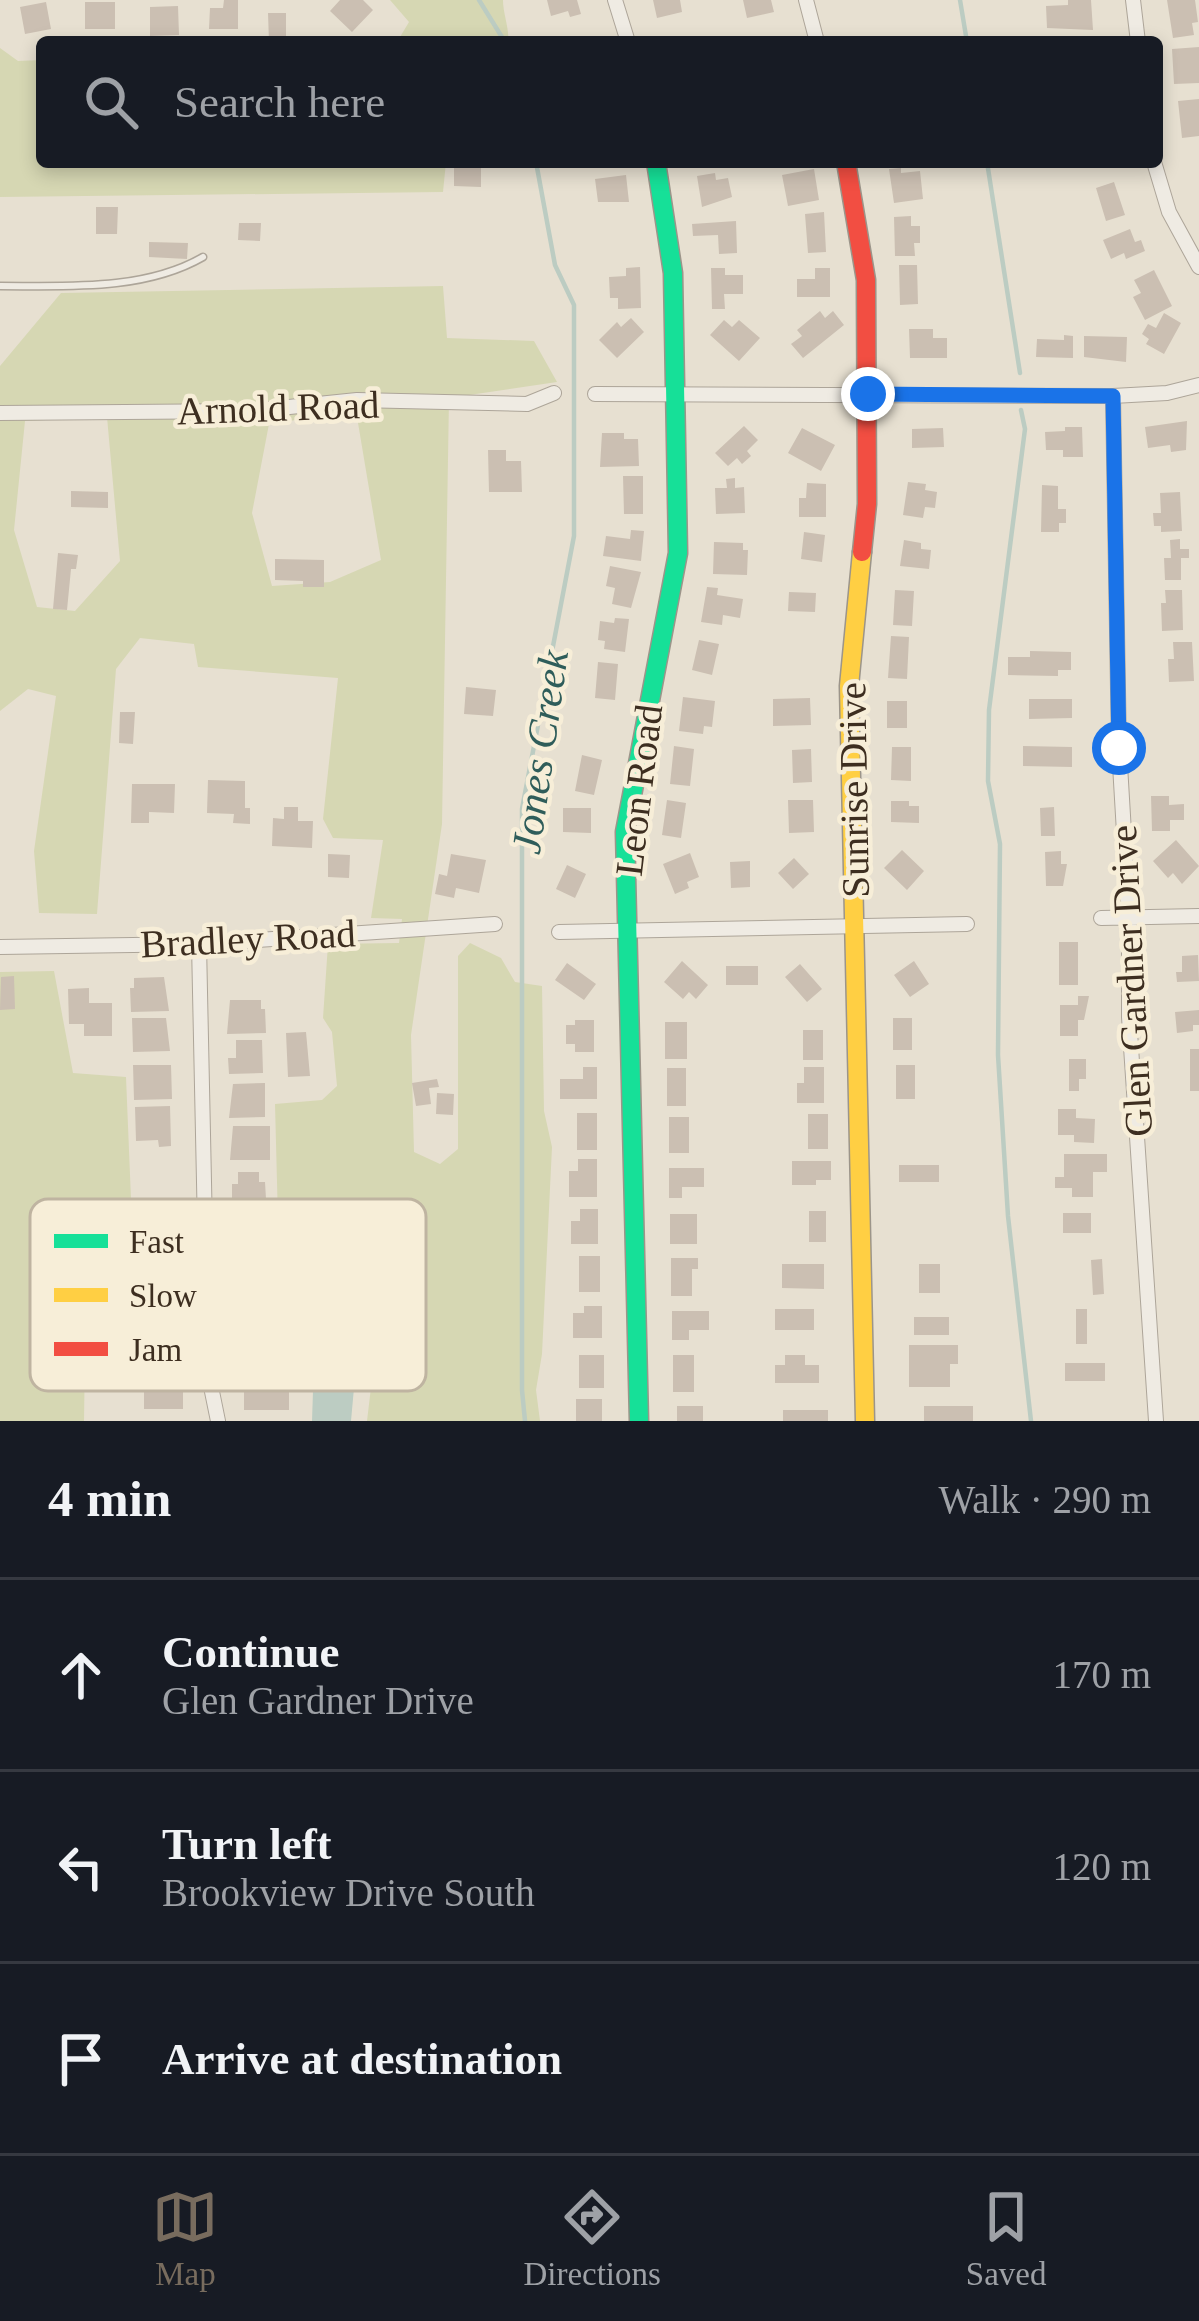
<!DOCTYPE html>
<html lang="en">
<head>
<meta charset="utf-8">
<style>
  :root { --surface:#171b24; --page:#242831; --text:#f1f3f6; --muted:#9ea1a6; --line:#363941; --accent:#786c5e }
  body { margin:0; font-family:"Times New Roman",serif; background:var(--page); color:var(--text) }
  .stop { position:absolute; width:36px; height:36px; margin:-27px; border:9px solid #1a73e8; border-radius:50%; background:#fff }
  .stop.end { background:#1a73e8; border-color:#fff; box-shadow:0 3px 12px #0008 }
  .list { margin:0; padding:0; list-style:none }
  h2 { display:flex; justify-content:space-between; align-items:center; height:156px; margin:0; padding:0 48px; font-size:51px }
  h2 small { font-size:39px; font-weight:400; color:var(--muted) }
  .list li { display:grid; grid-template-columns:78px 1fr auto; gap:36px; align-items:center; box-sizing:border-box; height:192px; padding:0 48px; border-top:3px solid var(--line) }
  .list b { display:block; font-size:45px; white-space:nowrap }
  .list p { margin:0; font-size:39px; white-space:nowrap; color:var(--muted) }
  .list em { font-size:39px; font-style:normal; color:var(--muted) }
  .icon { flex:none; width:66px; height:66px; fill:none; stroke:currentColor; stroke-width:2; stroke-linecap:round; stroke-linejoin:round }
  .map { position:relative; flex:none; width:1199px; height:1421px; overflow:hidden }
  .search { position:absolute; background:var(--surface); box-shadow:0 6px 18px #0003; left:36px; right:36px; top:36px; height:132px; display:flex; align-items:center; gap:30px; box-sizing:border-box; padding:0 42px; border-radius:12px; color:var(--muted); font-size:45px }
  .sheet { height:732px; background:var(--surface) }
  nav { display:flex; justify-content:space-around; align-items:center; box-sizing:border-box; height:168px; border-top:3px solid var(--line); background:var(--surface); font-size:33px; color:var(--muted) }
  nav a { display:grid; justify-items:center; gap:6px }
  nav .on { color:var(--accent) }
  .map>svg:first-child { display:block }
  .green { fill:#d6d7b3; fill-rule:evenodd }
  .water { fill:#bcccc2 }
  .lines { fill:none; stroke-linecap:round; stroke-linejoin:round }
  .stream { stroke:#bcccc2; stroke-width:4.5 }
  .building { fill:#cbbfb2 }
  .lane-casing { stroke:#ada599; stroke-width:9 }
  .street-casing { stroke:#ada599; stroke-width:16 }
  .fast-casing { stroke:#9c958a; stroke-width:21 }
  .slow-casing { stroke:#9c958a; stroke-width:21 }
  .jam-casing { stroke:#9c958a; stroke-width:21 }
  .lane { stroke:#efebe3; stroke-width:6 }
  .street { stroke:#efebe3; stroke-width:14 }
  .fast { stroke:#16e098; stroke-width:18 }
  .slow { stroke:#ffcf43; stroke-width:18 }
  .jam { stroke:#f24e42; stroke-width:18 }
  .route { stroke:#1a73e8; stroke-width:15 }
  .labels { text-anchor:middle; stroke-width:9; stroke-linejoin:round; paint-order:stroke }
  .street-label { font-size:39px; fill:#3d2e20; stroke:#f7eed8 }
  .water-label { font-size:42px; font-style:italic; fill:#2f5d5a; stroke:#f7eed8 }
  .key { fill:#f7eed8; stroke:#bfb4a1; stroke-width:3 }
  .key-label { font-size:33px; fill:#3d2e20 }
</style>
</head>
<body>
<div class="map">
<svg width="1199" height="1421" viewBox="0 0 1199 1421">
  <rect width="100%" height="100%" fill="#e7e0d1"/>
  <path class="green" d="M390 0H503C503 14 510 30 508 42H397L409 22Z
    M0 48 18 61 42 60V162H446L443 192 0 197Z
    M443 286 447 338 534 341 557 382 449 398 442 824 411 1035 414 1152 440 1164 458 1149V956L470 943 501 958 515 982 542 986 544 1111 552 1147 542 1354 536 1390 540 1421H367L375 1354 366 1337 281 1338 275 1104 322 1100 337 1086 332 1032 323 1018 328 944 399 943 402 919 371 918 383 840 333 838 323 819 338 678 198 667 194 644 140 638 116 669 97 914 39 913 34 851 56 696 28 689 0 711V366L61 293ZM356 411 381 560 330 582 272 586 252 513 269 424ZM107 417 120 561 75 611 37 607 14 530 25 421Z
    M54 971 73 1073 126 1077 137 1346 85 1352 84 1421H0V972Z"/>
  <path class="water" d="M353 1359 356 1366 351 1421H312L314 1361Z"/>
  <g class="lines">
    <path class="stream" d="M479 0 505 42
      M960 0 967 42
      M987 162 1020 373
      M1021 410 1025 429 989 710 988 781 1000 844 998 1055 1008 1216 1031 1421
      M525 1421 522 1390V809L574 536V305L555 265 536 162"/>
  </g>
  <path class="building" d="M224 0H238V29H209L210 8H223Z
    M340 0H363L373 10 352 32 330 11Z
    M547 0H577L581 14 570 17 568 11 551 16Z
    M653 0H680L682 12 657 18Z
    M743 0H771L774 12 747 18Z
    M1068 0H1091L1093 30 1047 28 1046 6 1068 5Z
    M1167 0H1195L1198 22 1192 23 1194 35 1173 38Z
    M46 2 51 29 25 34 20 7Z
    M85 2H115V29H85Z
    M178 6 179 35 150 36V7Z
    M268 13H286V42H269Z
    M1199 47V83L1174 84 1172 49Z
    M1199 99V136L1182 138 1178 101Z
    M454 162H481V187L454 186Z
    M901 168V173L920 171 923 199 894 203 889 169Z
    M814 169 819 200 788 206 782 175Z
    M715 173 716 180 728 178 732 197 702 207 697 176Z
    M626 175 629 202H598L595 179Z
    M1114 182 1125 215 1106 221 1096 188Z
    M96 207H118L117 234H96Z
    M824 212 826 252 808 253 805 214Z
    M911 216V226H920V243H914L915 256H895L894 217Z
    M736 221 737 253 719 254 718 235 693 236 692 224Z
    M239 223H261L260 241 238 240Z
    M1130 229 1135 242 1141 240 1145 251 1126 259 1124 253 1111 259 1103 240Z
    M149 242 188 243 187 259 149 257Z
    M899 265H917L918 304 900 305Z
    M640 267 641 308 618 309V298H610L609 277 626 276V268Z
    M711 268H725V275H743V294H724L725 309H712Z
    M815 268H830V297H797V279H815Z
    M1154 270 1172 306 1145 320 1133 297 1141 293 1134 280Z
    M820 311 825 318 833 311 844 325 803 358 791 344 802 336 797 330Z
    M1164 313 1181 323 1164 354 1146 344 1149 339 1142 334 1148 324 1156 328Z
    M631 318 644 332 617 358 599 340 617 322 621 327Z
    M724 320 732 327 739 320 760 338 739 361 710 335Z
    M909 329H933V338H947V358H910Z
    M1064 335 1073 336V358L1036 357 1037 339 1064 340Z
    M1084 336 1127 337 1126 362 1084 357Z
    M1187 421 1186 450 1171 452 1170 445 1148 448 1145 427Z
    M744 426 758 440 747 451 751 456 742 464 737 458 728 466 715 453Z
    M1065 427H1082L1083 457H1063V450H1046L1045 432 1065 431Z
    M802 428 835 445 821 471 788 453Z
    M943 428 944 447 912 448V429Z
    M602 433H624V439H638L639 466 600 467Z
    M488 450H506V461H521L522 492H489Z
    M623 476H643V514H624Z
    M735 478V488L744 487 745 513 716 514 715 488H727L726 479Z
    M908 482 926 484 925 490 937 492 935 508 925 507 923 518 903 515Z
    M807 483 826 484V517H799V498H806Z
    M1042 485 1058 486V509H1066V523H1059V532H1041Z
    M71 491 108 492V508L71 507Z
    M1180 492 1182 531 1161 532V526H1154L1153 513H1161L1160 493Z
    M631 530 644 531 641 561 603 556 606 536 630 539Z
    M804 532 825 535 822 562 801 559Z
    M1180 539V549H1189V558H1181V580H1165L1164 558H1171L1170 540Z
    M904 540 921 543V549L931 550 929 569 900 566Z
    M714 542 743 543V550H748L747 575 713 574Z
    M58 553 78 555 76 569H71L67 610 53 609Z
    M275 559 324 560V587H303V581L275 580Z
    M610 566 641 572 631 608 612 604 615 588 606 586Z
    M707 587 718 588 717 595 743 599 740 618 723 615 722 625 701 622Z
    M895 590 914 591 912 626 893 625Z
    M1165 590H1182L1183 630 1162 631 1161 603H1166Z
    M789 592 816 593 815 612 788 611Z
    M615 618 629 619 625 652 604 649 605 641 598 640 600 621 614 623Z
    M891 636 909 637 907 679 888 678Z
    M699 640 719 644 712 675 692 670Z
    M1173 642H1192L1194 681 1169 682 1168 659H1174Z
    M1030 651 1071 652V670H1058V676L1008 675V657H1030Z
    M598 662 618 664 615 700 595 698Z
    M466 687 496 690 493 716 464 714Z
    M683 697 715 701 712 727 704 726 703 734 679 731Z
    M810 698 811 725 773 726V699Z
    M1029 699H1072V718L1029 719Z
    M887 701H907V728H887Z
    M120 712H135L133 744 119 743Z
    M674 746 694 749 690 786 670 784Z
    M1023 746 1072 747V767L1023 766Z
    M892 747H911V781L891 780Z
    M811 749 812 782 793 783 792 750Z
    M582 755 602 760 594 795 575 791Z
    M208 780 245 781V808H250V824L233 823 234 814 207 813Z
    M132 784H175L174 813 149 812V823H131Z
    M1151 796H1169V805L1184 804V820H1170V831H1152Z
    M667 800 686 803 681 838 662 835Z
    M788 800H813L814 832 789 833Z
    M891 801H909V806H919V823L891 822Z
    M284 807H298V821H313L312 848 272 846 273 818 284 819Z
    M1054 807 1055 836H1041L1040 808Z
    M563 808H591V833L563 832Z
    M1176 840 1199 866 1182 884 1173 873 1168 878 1153 861Z
    M902 850 924 871 907 890 884 868Z
    M1061 851V864H1067L1063 886H1046L1045 852Z
    M690 853 699 877 687 882 689 888 675 894 663 864Z
    M328 854 350 855 349 878 328 877Z
    M451 854 486 860 479 893 456 888 454 898 435 894 439 874 447 876Z
    M794 858 809 874 793 889 778 873Z
    M750 861V887L731 888 730 862Z
    M567 865 586 874 575 898 556 889Z
    M1059 942H1078V985H1059Z
    M1198 955 1199 981 1177 982 1176 972H1182V956Z
    M682 961 708 985 696 999 689 992 683 999 664 982Z
    M914 961 929 984 910 997 894 975Z
    M567 963 596 984 584 1000 555 980Z
    M800 964 822 989 807 1002 785 977Z
    M726 966H758V985H726Z
    M14 976 15 1009 0 1010 1 977Z
    M164 977 169 1011 131 1012 130 988H134V978Z
    M89 988V1003H112V1036H84V1024H69L68 989Z
    M1078 996H1089L1084 1020H1078V1036H1060V1005H1078Z
    M230 1000H261V1009H265L266 1033 227 1034Z
    M1199 1010V1025H1193V1031L1177 1033 1175 1012Z
    M132 1018H166L170 1051 133 1052Z
    M893 1018H912V1050H893Z
    M575 1020H594V1052H575V1044H566V1025H575Z
    M665 1022H687V1059H665Z
    M803 1030H823V1060H803Z
    M306 1032 310 1076 288 1077 286 1033Z
    M236 1040H262L263 1073 229 1074 228 1058H236Z
    M1190 1049H1199V1091H1190Z
    M1069 1059H1086V1079H1079V1091H1069Z
    M133 1065H171L172 1099 134 1100Z
    M896 1065H915V1099H896Z
    M583 1067H597V1099H560V1079H583Z
    M804 1067H824V1103H797V1083H804Z
    M667 1068H686V1106H667Z
    M437 1079 439 1087 429 1088 431 1104 416 1106 412 1083Z
    M265 1083V1117L229 1118 233 1084Z
    M437 1093 454 1094 453 1115 436 1114Z
    M170 1106 171 1146 159 1147 158 1140 136 1141 135 1107Z
    M1058 1109H1076V1118L1095 1119 1094 1143 1074 1142V1135H1058Z
    M577 1113H597V1150H577Z
    M808 1114H828V1149H808Z
    M669 1117H689V1153H669Z
    M233 1126H270V1160H230Z
    M1064 1154H1107V1172H1093V1197H1072V1188H1055V1177H1064Z
    M578 1159H597V1197H569V1171H578Z
    M792 1161H831V1180H816V1185H792Z
    M899 1165H939V1182H899Z
    M669 1168H704V1187H682V1198H669Z
    M238 1172H259V1182H265L266 1199H232V1184H238Z
    M174 1198 175 1232 137 1233 136 1209H141V1199Z
    M580 1209H598V1244H571V1221H580Z
    M809 1211H826V1242H809Z
    M1063 1213H1091V1233H1063Z
    M670 1214H697V1244H670Z
    M579 1256H600V1292H579Z
    M671 1258H698V1269H692V1296H671Z
    M1102 1259 1104 1294 1093 1295 1091 1260Z
    M782 1264H824V1289L782 1288Z
    M919 1264H940V1293H919Z
    M584 1306H602V1338H573V1313H584Z
    M775 1309H814V1330H775Z
    M1076 1309H1087V1344H1076Z
    M672 1311H709V1330H689V1340H672Z
    M914 1317H949V1335H914Z
    M909 1345H958V1364H950V1387H909Z
    M579 1355H604V1388H579Z
    M673 1355H694V1392H673Z
    M785 1355H805V1365H819V1383H775V1365H785Z
    M1065 1363H1105V1381H1065Z
    M144 1376H183V1409H144Z
    M244 1383H289V1410H244Z
    M576 1399H602V1421H576Z
    M677 1406H703V1421H677Z
    M924 1406H973V1421H924Z
    M783 1410H828V1421H783Z"/>
  <g class="lines">
    <defs>
      <path id="lane" d="M0 286C67 286 144 291 203 257"/>
      <path id="street" d="M615 0 628 42
        M806 0 817 42
        M1133 0 1138 42
        M1154 162 1169 212 1199 267
        M595 394 1113 396 1167 393 1199 385
        M1113 396 1119 748 1129 917V1017L1156 1421
        M0 413 250 411 357 400 527 404 554 393
        M1101 918 1199 916
        M559 932 967 924
        M199 944 208 1372 218 1421
        M0 947 199 944 495 924"/>
      <path id="fast" d="M639 1421 625 832 678 553 673 273 656 162"/>
      <path id="slow" d="M862 552 849 686 865 1421"/>
      <path id="jam" d="M846 162 866 280 867 504 862 552"/>
    </defs>
    <use href="#lane" class="lane-casing"/>
    <use href="#street" class="street-casing"/>
    <use href="#fast" class="fast-casing"/>
    <use href="#slow" class="slow-casing"/>
    <use href="#jam" class="jam-casing"/>
    <use href="#lane" class="lane"/>
    <use href="#street" class="street"/>
    <use href="#fast" class="fast"/>
    <use href="#slow" class="slow"/>
    <use href="#jam" class="jam"/>
  </g>
  <g class="lines">
    <path class="route" d="M868 394 1113 396 1119 748"/>
  </g>
  <g class="labels">
    <g class="street-label">
      <text transform="translate(278 407) rotate(-2)" y="14">Arnold Road</text>
      <text transform="translate(638 790) rotate(-83)" y="14">Leon Road</text>
      <text transform="translate(853 790) rotate(-91)" y="14">Sunrise Drive</text>
      <text transform="translate(248 938) rotate(-3)" y="14">Bradley Road</text>
      <text transform="translate(1130 981) rotate(-93)" y="14">Glen Gardner Drive</text>
    </g>
    <g class="water-label">
      <text transform="translate(539 752) rotate(-82)" y="15">Jones Creek</text>
    </g>
  </g>
  <rect x="30" y="1199" width="396" height="192" rx="18" class="key"/>
  <rect x="54" y="1234" width="54" height="14" fill="#16e098"/>
  <rect x="54" y="1288" width="54" height="14" fill="#ffcf43"/>
  <rect x="54" y="1342" width="54" height="14" fill="#f24e42"/>
  <g class="key-label">
    <text x="129" y="1253">Fast</text>
    <text x="129" y="1307">Slow</text>
    <text x="129" y="1361">Jam</text>
  </g>
</svg>
<div class="stop" style="left:1119px;top:748px"></div>
<div class="stop end" style="left:868px;top:394px"></div>
<div class="search"><svg class="icon" aria-label="search" viewBox="0 0 24 24"><circle cx="10" cy="10" r="6"/><path d="M15 15l6 6"/></svg>Search here</div>
</div>
<section class="sheet">
<h2>4 min<small>Walk · 290 m</small></h2>
<ul class="list">
<li><svg class="icon" aria-label="ahead" viewBox="0 0 24 24"><path d="M12 20V5M6 11l6-6 6 6"/></svg><div><b>Continue</b><p>Glen Gardner Drive</p></div><em>170 m</em></li>
<li><svg class="icon" aria-label="left" viewBox="0 0 24 24"><path d="M17 20v-9H6M10 6l-5 5 5 5"/></svg><div><b>Turn left</b><p>Brookview Drive South</p></div><em>120 m</em></li>
<li><svg class="icon" aria-label="arrive" viewBox="0 0 24 24"><path d="M6 21V4h12l-3 4 3 4H6"/></svg><div><b>Arrive at destination</b></div></li>
</ul>
</section>
<nav>
<a class="on"><svg class="icon" aria-label="map" viewBox="0 0 24 24"><path d="M3 6l6-2 6 2 6-2v14l-6 2-6-2-6 2zM9 4v14M15 6v14"/></svg>Map</a>
<a><svg class="icon" aria-label="directions" viewBox="0 0 24 24"><path d="M12 3l9 9-9 9-9-9zM9 14v-3h6M13 9l2 2-2 2"/></svg>Directions</a>
<a><svg class="icon" aria-label="saved" viewBox="0 0 24 24"><path d="M7 4h10v16l-5-4-5 4z"/></svg>Saved</a>
</nav>
</body>
</html>
